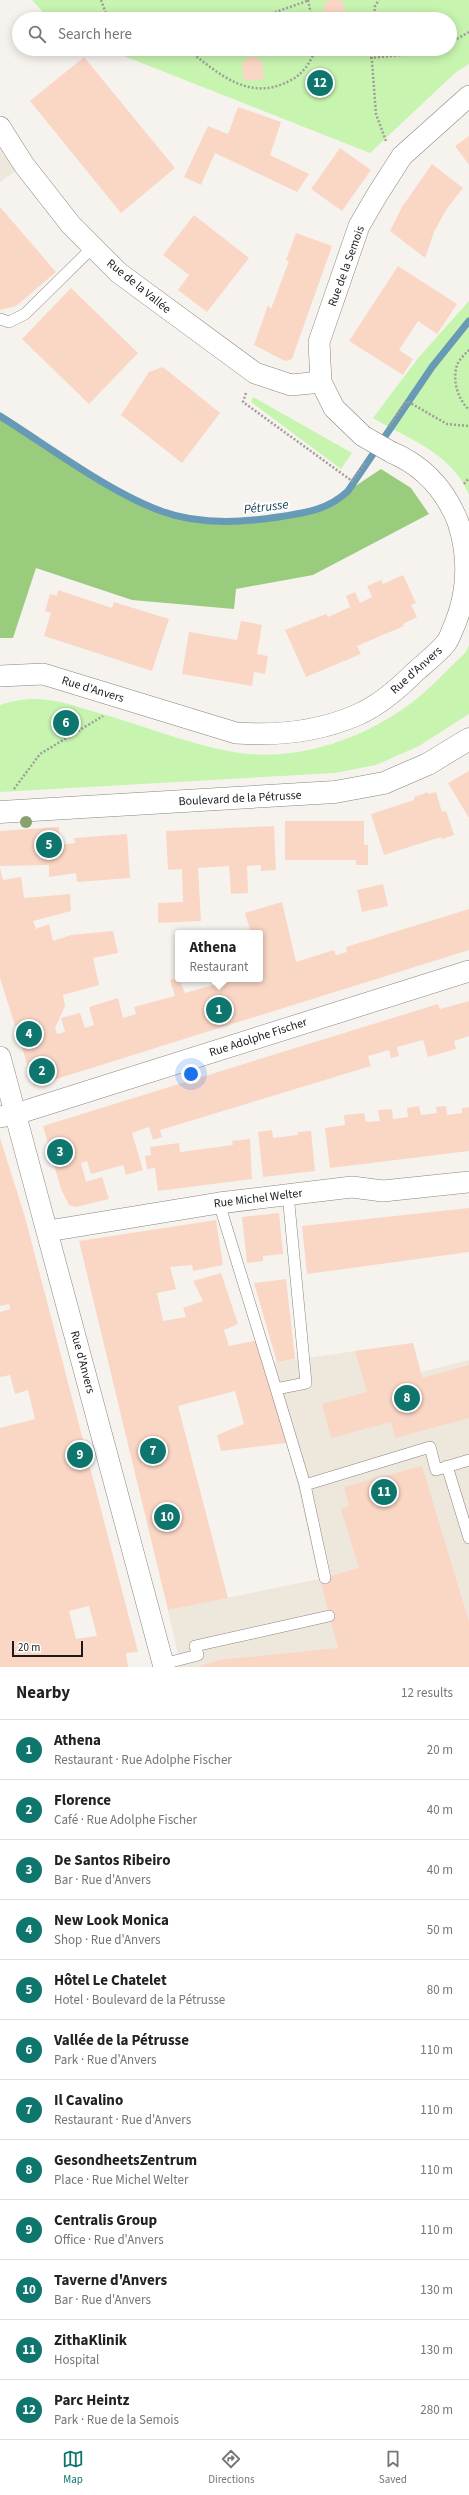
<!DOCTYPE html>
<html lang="en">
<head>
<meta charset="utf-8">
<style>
  :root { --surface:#fff; --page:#f2f2f2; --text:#222; --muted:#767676; --line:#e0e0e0; --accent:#0f766e }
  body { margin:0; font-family:"Source Sans 3",sans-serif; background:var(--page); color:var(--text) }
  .scale { position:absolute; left:12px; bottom:10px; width:71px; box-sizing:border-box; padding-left:4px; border:2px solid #1c1b19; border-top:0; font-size:11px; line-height:14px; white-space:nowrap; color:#1c1b19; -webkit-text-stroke:3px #fff; paint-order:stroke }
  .you { position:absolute; left:191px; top:1074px; width:14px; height:14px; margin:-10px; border:3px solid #fff; border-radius:50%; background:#1a73e8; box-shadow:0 0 0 6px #1a73e833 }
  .badge { display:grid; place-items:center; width:26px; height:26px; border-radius:50%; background:var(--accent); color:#fff; font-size:13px; font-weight:700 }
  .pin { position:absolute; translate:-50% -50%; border:2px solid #fff; box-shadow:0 1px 4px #0006 }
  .popup { position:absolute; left:175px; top:930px; width:88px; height:52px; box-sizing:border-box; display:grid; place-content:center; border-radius:4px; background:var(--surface); filter:drop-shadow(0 1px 3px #0005); font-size:13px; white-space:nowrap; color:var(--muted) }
  .popup b { font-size:15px; color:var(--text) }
  .popup::after { content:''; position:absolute; left:50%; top:100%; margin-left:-8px; border:8px solid transparent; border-top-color:var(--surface) }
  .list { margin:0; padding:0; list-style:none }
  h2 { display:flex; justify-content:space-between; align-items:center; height:52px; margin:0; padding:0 16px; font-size:17px }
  h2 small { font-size:13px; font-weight:400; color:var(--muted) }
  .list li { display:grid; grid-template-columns:26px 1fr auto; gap:12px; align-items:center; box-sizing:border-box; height:60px; padding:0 16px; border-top:1px solid var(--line) }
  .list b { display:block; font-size:15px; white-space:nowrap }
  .list p { margin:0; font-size:13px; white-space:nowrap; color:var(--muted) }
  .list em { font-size:13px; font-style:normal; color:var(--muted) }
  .icon { flex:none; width:22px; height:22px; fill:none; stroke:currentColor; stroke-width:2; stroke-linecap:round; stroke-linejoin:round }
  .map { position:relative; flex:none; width:469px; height:1667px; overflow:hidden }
  .search { position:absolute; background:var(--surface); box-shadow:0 2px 10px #0003; left:12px; right:12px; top:12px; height:44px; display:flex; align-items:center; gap:10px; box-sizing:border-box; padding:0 14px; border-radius:22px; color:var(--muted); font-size:15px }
  .sheet { height:772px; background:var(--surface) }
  nav { display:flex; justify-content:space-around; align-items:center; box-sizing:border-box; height:56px; border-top:1px solid var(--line); background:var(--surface); font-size:11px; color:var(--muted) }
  nav a { display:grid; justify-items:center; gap:2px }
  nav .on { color:var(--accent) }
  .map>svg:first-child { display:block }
  .built { fill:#eee7db }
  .green { fill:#c7f4af }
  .forest { fill:#9acc7e }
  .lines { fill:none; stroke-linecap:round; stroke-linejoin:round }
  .stream { stroke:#679ab7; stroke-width:7 }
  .building { fill:#fad6c5; fill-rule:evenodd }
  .service-casing { stroke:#888580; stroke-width:12 }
  .minor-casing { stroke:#888580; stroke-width:22 }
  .secondary-casing { stroke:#888580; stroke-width:23 }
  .path { stroke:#a09d9a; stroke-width:2.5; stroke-dasharray:2 2; stroke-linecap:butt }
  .service { stroke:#fff; stroke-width:11 }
  .minor { stroke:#fff; stroke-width:21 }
  .secondary { stroke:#fff; stroke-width:22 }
  .minor-bridge-casing { stroke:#888580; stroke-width:22; stroke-linecap:butt }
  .minor-bridge { stroke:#fff; stroke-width:21 }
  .tree { fill:#89a071 }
  .labels { text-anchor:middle; stroke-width:4; stroke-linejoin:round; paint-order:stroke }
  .street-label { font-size:12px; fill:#1c1b19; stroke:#fff }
  .water-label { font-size:13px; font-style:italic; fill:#1c455b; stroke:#fff }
</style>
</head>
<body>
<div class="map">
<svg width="469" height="1667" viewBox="0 0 469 1667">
  <rect width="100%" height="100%" fill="#f6f3ee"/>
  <path class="built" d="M0 127 24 165 0 182Z
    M413 1343 421 1372 469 1360V1667H178L179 1660 168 1610 319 1579 295 1474 264 1364Z"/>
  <path class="green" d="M32 0H469V64L455 73 370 153 106 49H450V19H49Z
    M469 301V495C453 454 409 439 373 418L419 357Z
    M253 397 352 453 341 469 251 402Z
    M469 645V714L419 746 376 765 335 773 0 792V705C41 691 67 704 106 715 146 727 187 743 228 751 291 764 360 741 410 704 430 689 448 669 466 652Z"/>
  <path class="forest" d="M0 416 118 491 162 512 200 520 231 522 313 512 336 502 348 491 381 469 411 488 429 514 313 575 236 589 234 609 132 600 36 568 13 638H0Z"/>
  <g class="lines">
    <path class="stream" d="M0 416C48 446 109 492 161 511 198 525 240 523 278 517 305 513 328 510 348 491L432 367 469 321"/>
  </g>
  <path class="building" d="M329 0H338L344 3 346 19H325L323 6Z
    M251 55 262 61 264 79 244 81 242 64Z
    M84 57 175 168 121 213 30 101Z
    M238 107 281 122 270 155 309 174 297 192 215 153 201 185 184 177 208 126 228 134Z
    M469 136V165L455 146Z
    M340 148 371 170 342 211 311 189Z
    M432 164 463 188 446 210 434 232 425 258 390 231 402 207Z
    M0 207 56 272 16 306 0 310Z
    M194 215 249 258 207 312 178 290 189 275 163 255Z
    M296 233 332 246 292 359 285 361 254 345 268 305 271 309 289 261 286 260Z
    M398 266 457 304 437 334 418 321 399 350 413 359 403 375 349 341Z
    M71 288 138 353 89 404 22 339Z
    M163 367 220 413 182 463 121 415 149 372Z
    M403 575 416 603 411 605 417 617 403 624 404 626 357 646 361 654 306 677 285 630 326 614 328 617 350 607 346 596 355 592 360 603 372 597 367 586 381 580 383 584Z
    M58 590 112 608 114 602 169 619 152 671 44 636 51 613 45 611 50 594 57 596Z
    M241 621 262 625 257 654 268 656 265 674 254 672 252 686 182 674 189 632 237 640Z
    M469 771V818L448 783Z
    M428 792V794L436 792 442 812 446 811 454 835 442 839 441 837 384 855 371 814 414 800V797Z
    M285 821H364V845H368V865H356V860H285Z
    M274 826 276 870 261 871V865L247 866 248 893 231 894 229 866 198 868 201 921 158 923V903L183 902 182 869 168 870 166 831Z
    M59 827 60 845 75 843 74 838 127 834 130 878 77 882 76 873 49 877V865L0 866V831Z
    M0 868 3 880 21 877 24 898 70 894 71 911 33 921 36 929 49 924 53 941 71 935 113 931 118 953 93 958 99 985 63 995 65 1006 55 1028 57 1034 65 1032 61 1018 80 1013 85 1028 94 1025 89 1007 118 998 123 1018 136 1014 134 1007 175 996 170 980 178 977 185 993 220 983 219 979H260V972H262L260 933H251L245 913 282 902 296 962 334 950 336 955 347 952 346 947 469 909V950L34 1086 0 978Z
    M383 884 388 906 362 912 357 890Z
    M469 1001V1036L454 1041 456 1049 428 1057 423 1040 397 1047 399 1056 391 1058 389 1050 368 1056 371 1066 160 1130 162 1137 153 1140 149 1127 132 1133 143 1170 126 1175 123 1165 91 1174 87 1161 81 1163 86 1182 102 1177 109 1199 76 1207 69 1205 61 1189 43 1126 438 1004 440 1009Z
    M419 1106 421 1115 437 1113 436 1107 446 1106 447 1115 462 1113V1108L469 1107V1151L330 1168 325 1128 345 1125 344 1115 364 1113 366 1122 380 1121 378 1110 392 1109 393 1119 408 1117 407 1108Z
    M272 1130 273 1138 298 1135V1132L311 1131 315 1171 263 1177 258 1132Z
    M0 1138 25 1217 138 1652 126 1653 128 1667H0V1428L35 1419 28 1390 15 1394 10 1375 0 1377V1312L10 1309 9 1304 0 1306ZM89 1606 97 1636 76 1639 69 1611Z
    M250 1139 252 1179 158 1191 155 1168 147 1169 145 1156 151 1155 150 1147 179 1143 180 1152 233 1145 232 1141Z
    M469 1208V1252L307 1274 302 1226Z
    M279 1213 283 1254 263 1256V1261L247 1263 242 1217Z
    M216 1220 223 1265 193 1271 192 1265 170 1267 176 1289 157 1293 163 1321 186 1317 183 1308 203 1301 193 1281 221 1273 238 1324 224 1330 229 1346 258 1340 286 1443 221 1451 217 1435 244 1424 235 1391 178 1406 228 1598 168 1610 79 1241Z
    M286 1279 295 1359 277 1362 254 1283Z
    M413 1343 422 1378 469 1365V1418L395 1438 391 1422 331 1438 322 1404 367 1392 355 1351Z
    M422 1466 469 1622V1667H197L219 1660 338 1648 320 1579 359 1568 341 1509 349 1506 344 1487Z"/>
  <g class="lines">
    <defs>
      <path id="service" d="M0 319 9 322 25 314 93 247
        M288 1194 306 1383 276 1389 305 1485
        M219 1203 276 1389
        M447 1466 469 1538
        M325 1578 305 1485 430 1447 436 1470 469 1460
        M163 1664 198 1655 195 1646 329 1616"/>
      <path id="minor" d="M0 127 24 165 71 225 119 273 255 373 291 385 321 382
        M363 436 334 408 321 382 319 342 359 226 377 195 402 156 469 96
        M0 676 43 674 236 733C278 736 318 732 357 715 378 706 399 688 415 672 425 663 437 654 446 643 450 638 452 630 455 624 469 589 469 556 458 522 445 489 424 466 391 452
        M0 1057 164 1667
        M0 1117 16 1114 469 971
        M48 1231 219 1203 352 1187 383 1191 469 1182"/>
      <path id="secondary" d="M0 812 335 792 384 783 428 764 469 739"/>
    </defs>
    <use href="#service" class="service-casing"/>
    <use href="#minor" class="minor-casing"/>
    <use href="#secondary" class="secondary-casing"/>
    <path class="path" d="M101 0 108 19
      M308 0 312 19
      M256 19 307 1
      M374 19 375 6 379 0
      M450 43 469 32
      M187 49C219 74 250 103 291 80 302 75 312 61 315 49
      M371 49 376 114 386 141
      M370 58 433 52 439 49
      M469 350C465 354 459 360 457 365 452 381 458 399 469 410
      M246 393 243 402 352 481 365 463
      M389 426 407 401 447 424 469 426
      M464 484 469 478
      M14 789 40 754 103 716"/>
    <use href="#service" class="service"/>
    <use href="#minor" class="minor"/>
    <use href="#secondary" class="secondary"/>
    <defs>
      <path id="minor-bridge" d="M363 436 391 452"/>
    </defs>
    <use href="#minor-bridge" class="minor-bridge-casing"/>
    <use href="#minor-bridge" class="minor-bridge"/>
  </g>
  <circle class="tree" cx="26" cy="822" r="6"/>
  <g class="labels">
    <g class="street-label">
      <text transform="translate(346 266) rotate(-70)" y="4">Rue de la Semois</text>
      <text transform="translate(139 286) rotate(39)" y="4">Rue de la Vallée</text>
      <text transform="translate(416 670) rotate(-42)" y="4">Rue d'Anvers</text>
      <text transform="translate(93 689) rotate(17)" y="4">Rue d'Anvers</text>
      <text transform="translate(240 798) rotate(-3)" y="4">Boulevard de la Pétrusse</text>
      <text transform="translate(258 1037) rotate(-18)" y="4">Rue Adolphe Fischer</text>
      <text transform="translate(258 1198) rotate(-7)" y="4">Rue Michel Welter</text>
      <text transform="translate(83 1362) rotate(75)" y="4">Rue d'Anvers</text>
    </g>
    <g class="water-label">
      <text transform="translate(266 506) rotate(-7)" y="5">Pétrusse</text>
    </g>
  </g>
</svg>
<div class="scale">20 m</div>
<div class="you"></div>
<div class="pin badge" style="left:219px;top:1010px">1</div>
<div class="popup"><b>Athena</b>Restaurant</div>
<div class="pin badge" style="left:42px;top:1071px">2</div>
<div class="pin badge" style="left:60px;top:1152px">3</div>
<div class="pin badge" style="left:29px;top:1034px">4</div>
<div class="pin badge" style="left:49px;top:845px">5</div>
<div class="pin badge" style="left:66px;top:723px">6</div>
<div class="pin badge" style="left:153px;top:1451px">7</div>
<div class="pin badge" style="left:407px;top:1398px">8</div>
<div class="pin badge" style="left:80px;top:1455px">9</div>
<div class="pin badge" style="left:167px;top:1517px">10</div>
<div class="pin badge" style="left:384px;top:1492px">11</div>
<div class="pin badge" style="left:320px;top:83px">12</div>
<div class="search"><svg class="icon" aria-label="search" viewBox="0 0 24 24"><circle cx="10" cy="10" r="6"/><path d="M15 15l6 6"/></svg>Search here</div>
</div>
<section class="sheet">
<h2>Nearby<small>12 results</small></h2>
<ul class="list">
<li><span class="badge">1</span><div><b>Athena</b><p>Restaurant · Rue Adolphe Fischer</p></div><em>20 m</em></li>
<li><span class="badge">2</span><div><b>Florence</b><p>Café · Rue Adolphe Fischer</p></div><em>40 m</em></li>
<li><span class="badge">3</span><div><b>De Santos Ribeiro</b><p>Bar · Rue d'Anvers</p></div><em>40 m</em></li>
<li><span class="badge">4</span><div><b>New Look Monica</b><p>Shop · Rue d'Anvers</p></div><em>50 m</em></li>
<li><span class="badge">5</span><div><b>Hôtel Le Chatelet</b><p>Hotel · Boulevard de la Pétrusse</p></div><em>80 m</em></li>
<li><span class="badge">6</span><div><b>Vallée de la Pétrusse</b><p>Park · Rue d'Anvers</p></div><em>110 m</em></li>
<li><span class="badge">7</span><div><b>Il Cavalino</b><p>Restaurant · Rue d'Anvers</p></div><em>110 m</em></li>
<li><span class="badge">8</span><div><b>GesondheetsZentrum</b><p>Place · Rue Michel Welter</p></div><em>110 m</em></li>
<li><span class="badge">9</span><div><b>Centralis Group</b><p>Office · Rue d'Anvers</p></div><em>110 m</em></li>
<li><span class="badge">10</span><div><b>Taverne d'Anvers</b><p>Bar · Rue d'Anvers</p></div><em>130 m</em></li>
<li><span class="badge">11</span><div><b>ZithaKlinik</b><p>Hospital</p></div><em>130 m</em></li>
<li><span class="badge">12</span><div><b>Parc Heintz</b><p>Park · Rue de la Semois</p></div><em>280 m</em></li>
</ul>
</section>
<nav>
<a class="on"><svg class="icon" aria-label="map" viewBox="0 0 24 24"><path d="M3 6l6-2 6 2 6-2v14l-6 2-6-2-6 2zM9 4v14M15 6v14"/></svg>Map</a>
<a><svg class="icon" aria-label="directions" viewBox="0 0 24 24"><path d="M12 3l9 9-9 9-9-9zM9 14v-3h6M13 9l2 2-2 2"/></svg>Directions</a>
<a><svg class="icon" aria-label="saved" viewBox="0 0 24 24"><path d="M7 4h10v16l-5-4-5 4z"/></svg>Saved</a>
</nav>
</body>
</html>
